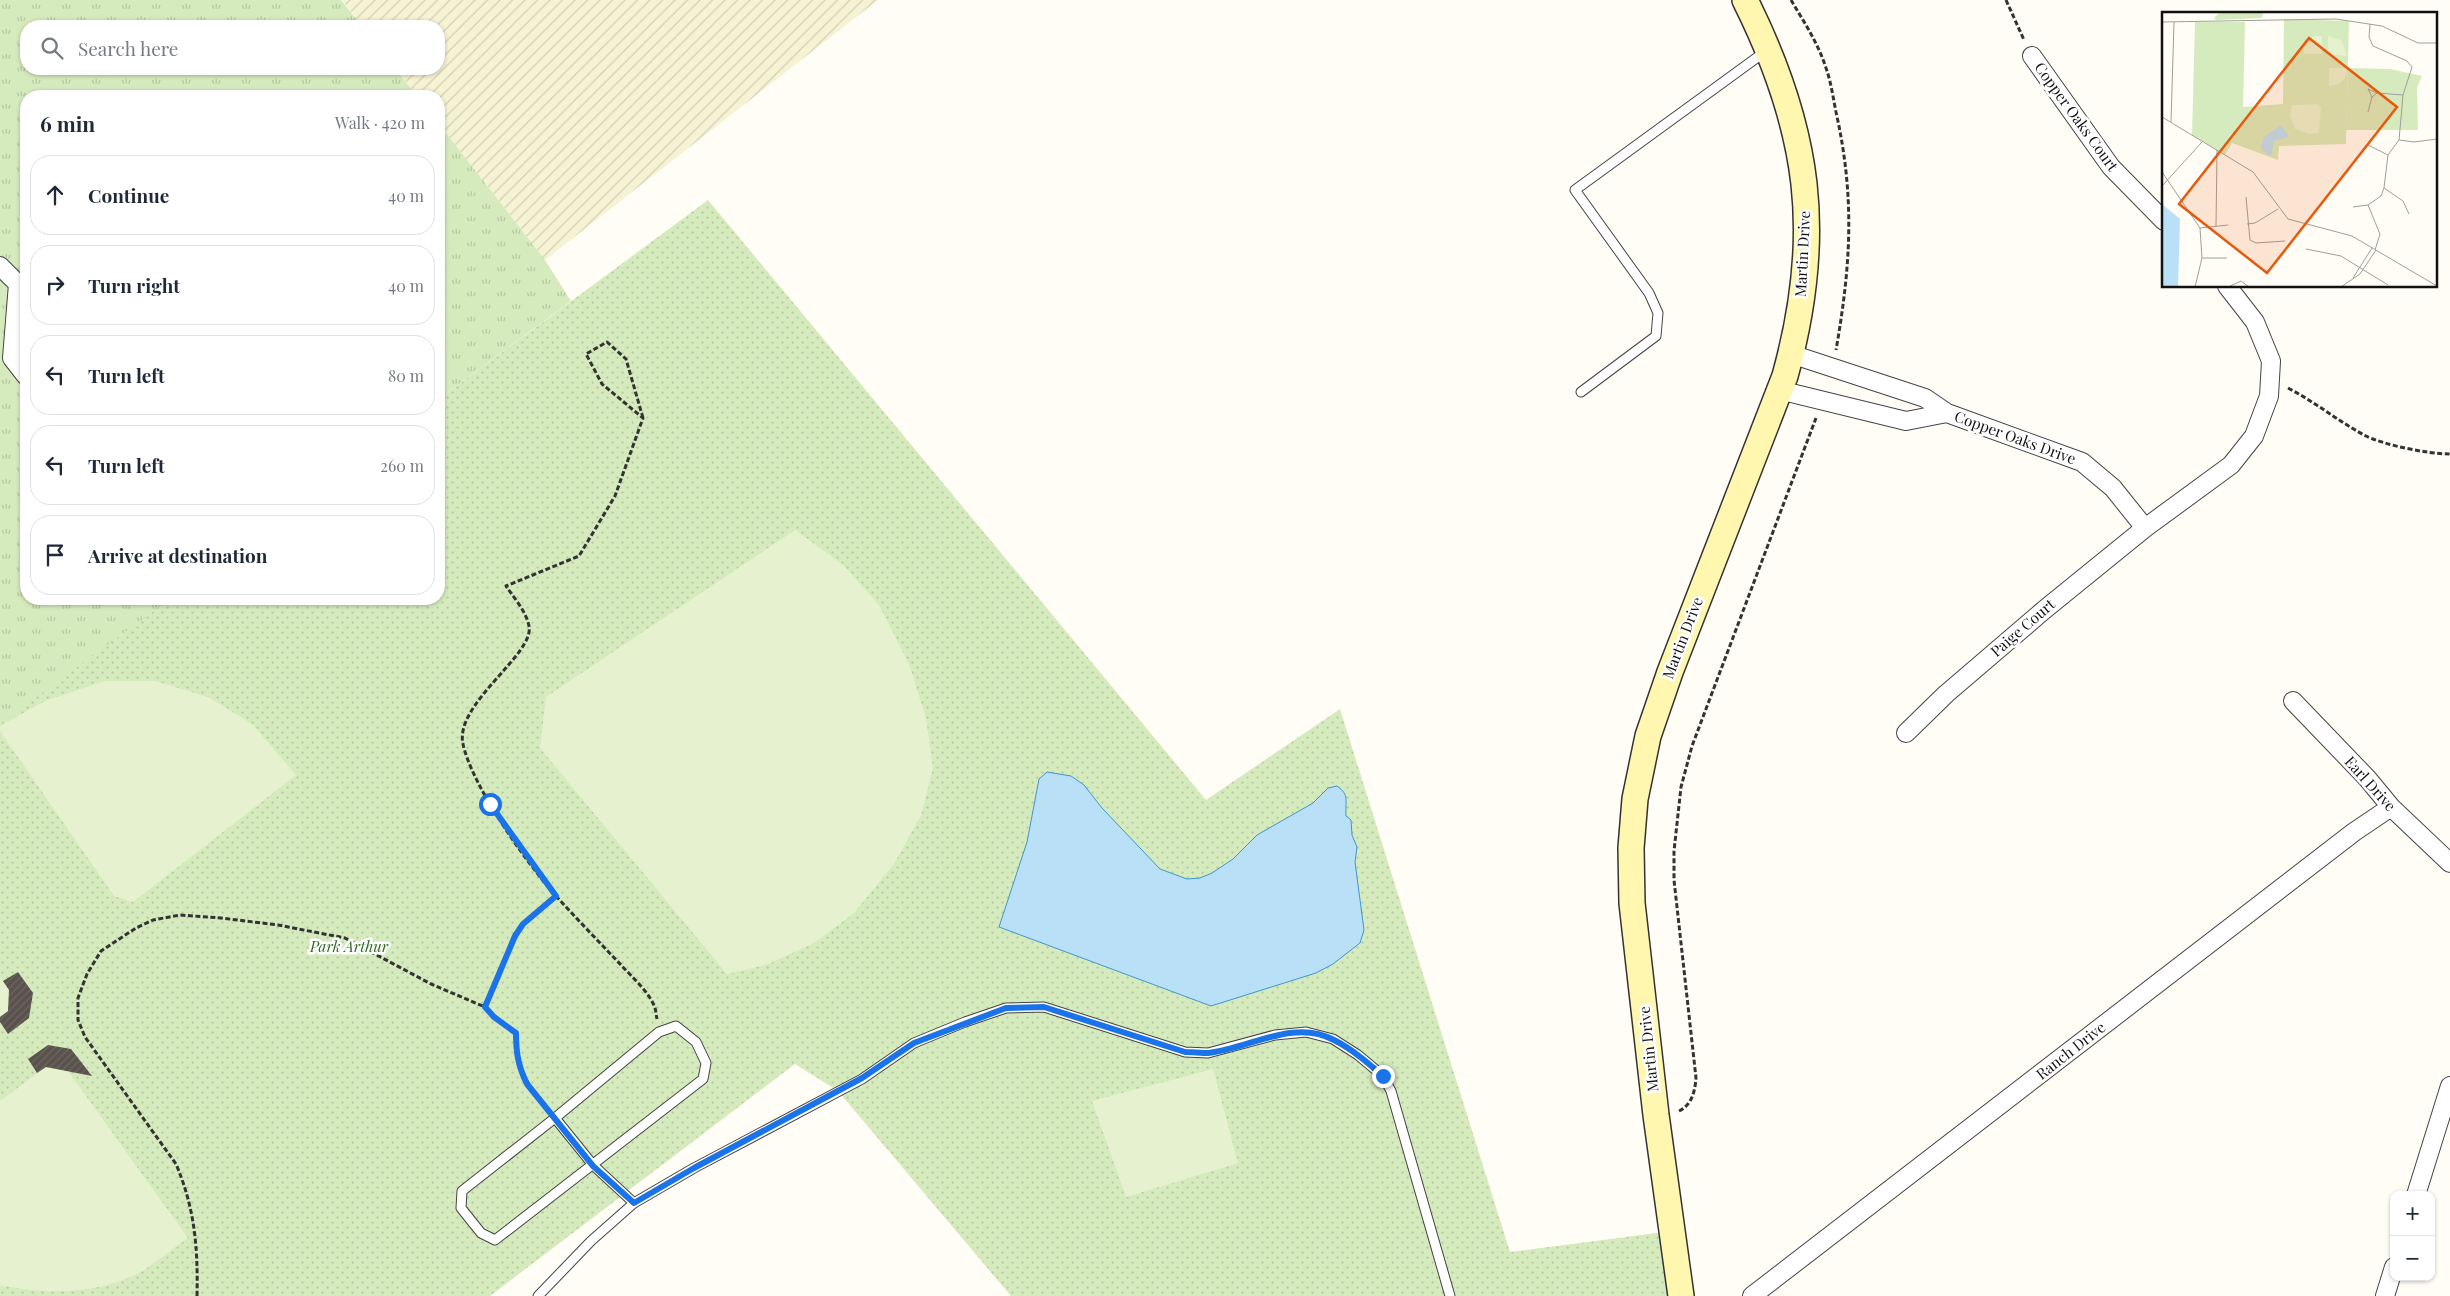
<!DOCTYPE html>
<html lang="en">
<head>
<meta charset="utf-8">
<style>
  :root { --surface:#fff; --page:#f6f6f7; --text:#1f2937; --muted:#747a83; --line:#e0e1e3 }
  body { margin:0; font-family:"Playfair Display",serif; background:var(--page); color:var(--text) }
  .controls { position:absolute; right:15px; bottom:15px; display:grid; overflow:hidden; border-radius:10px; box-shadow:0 1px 4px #0004 }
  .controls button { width:45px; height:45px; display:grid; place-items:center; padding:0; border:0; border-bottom:1px solid var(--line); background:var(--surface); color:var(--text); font:25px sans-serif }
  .stop { position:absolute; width:15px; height:15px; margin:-11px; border:4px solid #1a73e8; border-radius:50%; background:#fff }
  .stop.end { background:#1a73e8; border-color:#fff; box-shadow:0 1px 5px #0008 }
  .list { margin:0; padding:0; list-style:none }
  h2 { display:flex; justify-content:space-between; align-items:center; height:65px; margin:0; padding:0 20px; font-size:21px }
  h2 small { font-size:16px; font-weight:400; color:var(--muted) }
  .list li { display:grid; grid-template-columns:32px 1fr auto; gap:15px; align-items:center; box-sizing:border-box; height:80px; margin:0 10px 10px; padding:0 10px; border:1px solid var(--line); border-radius:20px }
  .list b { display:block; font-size:19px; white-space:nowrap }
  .list em { font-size:16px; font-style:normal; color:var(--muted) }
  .icon { flex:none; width:28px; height:28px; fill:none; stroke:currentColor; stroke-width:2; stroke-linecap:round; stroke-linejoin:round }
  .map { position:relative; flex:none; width:2450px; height:1296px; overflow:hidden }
  .search { position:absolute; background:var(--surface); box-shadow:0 1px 4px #0004; left:20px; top:20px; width:425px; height:55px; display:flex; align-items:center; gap:12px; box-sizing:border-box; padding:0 18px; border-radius:20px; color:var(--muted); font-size:19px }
  .panel { position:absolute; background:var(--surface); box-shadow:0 1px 4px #0004; left:20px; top:90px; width:425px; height:515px; border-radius:20px }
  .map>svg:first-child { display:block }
  .farmland { fill:url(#farmland-furrows) }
  .grass { fill:url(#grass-tufts) }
  .park { fill:url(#park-dots) }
  .pitch { fill:#e6f2cf }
  .water { fill:#b9e0f7; stroke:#3f96cf }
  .building { fill:url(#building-hatch) }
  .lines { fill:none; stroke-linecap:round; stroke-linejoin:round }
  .lane-casing { stroke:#444; stroke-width:11 }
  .street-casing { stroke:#444; stroke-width:20 }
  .secondary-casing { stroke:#333; stroke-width:28 }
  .path { stroke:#333; stroke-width:3; stroke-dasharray:5 2.5; stroke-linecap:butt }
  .lane { stroke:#fff; stroke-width:9 }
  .street { stroke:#fff; stroke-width:18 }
  .secondary { stroke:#fff6b0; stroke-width:25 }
  .route { stroke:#1a73e8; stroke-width:6 }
  .labels { text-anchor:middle; stroke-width:5; stroke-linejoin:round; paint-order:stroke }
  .street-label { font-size:15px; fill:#111; stroke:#fff }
  .park-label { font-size:15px; font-style:italic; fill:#2f6b1f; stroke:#fff }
  .inset-road { fill:none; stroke:#a09f9a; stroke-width:1 }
  .view { fill:#e8590c; fill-opacity:0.15; stroke:#e8590c; stroke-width:2.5 }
  .inset-edge { fill:none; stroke:#111; stroke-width:2.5 }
</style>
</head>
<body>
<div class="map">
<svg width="2450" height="1296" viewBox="0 0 2450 1296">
  <defs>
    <pattern id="farmland-furrows" width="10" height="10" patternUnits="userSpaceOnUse" patternTransform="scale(1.25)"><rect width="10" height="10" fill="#f6f3d4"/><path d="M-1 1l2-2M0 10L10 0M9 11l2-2" fill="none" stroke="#d2cfb5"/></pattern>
    <pattern id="grass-tufts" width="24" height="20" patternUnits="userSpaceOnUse" patternTransform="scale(1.25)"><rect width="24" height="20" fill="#d5ebbd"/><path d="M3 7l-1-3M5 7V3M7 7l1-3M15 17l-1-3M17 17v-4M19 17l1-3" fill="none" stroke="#b6c8a1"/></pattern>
    <pattern id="park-dots" width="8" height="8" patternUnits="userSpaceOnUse" patternTransform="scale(1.25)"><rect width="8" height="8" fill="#d5ebbd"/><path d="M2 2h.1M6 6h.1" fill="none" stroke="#b6c8a1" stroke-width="1.8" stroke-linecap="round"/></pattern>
    <pattern id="building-hatch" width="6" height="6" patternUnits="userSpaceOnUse" patternTransform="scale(1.25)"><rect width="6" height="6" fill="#5a524d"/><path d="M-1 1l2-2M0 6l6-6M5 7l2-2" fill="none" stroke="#6d6662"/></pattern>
  </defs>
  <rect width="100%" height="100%" fill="#fffdf5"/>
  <path class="farmland" d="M342 0H878L545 260 439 124V96H417L395 69H439V26H362Z"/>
  <path class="grass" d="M0 0H341L362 26H26V69H395L417 96H26V599H171L0 725Z
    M439 124 545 260 571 301 439 399Z"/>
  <path class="park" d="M708 200 1206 800 1340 709 1510 1252 1672 1231 1680 1296H1011L838 1091 795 1064 490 1296H0V724L170 599H439V399Z"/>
  <path class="pitch" d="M795 530 843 565 879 605 909 664 926 718 933 768 921 815 894 864 854 913 814 943 766 965 727 974 540 748 546 697Z
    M104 681H155L208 697 252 724 296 775 133 902 114 896 0 731V726L45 701Z
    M0 977 9 990 8 1011 0 1017Z
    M46 1067 68 1071 188 1238C173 1248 159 1260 144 1270 102 1295 46 1295 0 1285V1101Z
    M1213 1069 1238 1163 1126 1197 1092 1101Z"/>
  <path class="water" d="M1047 772 1071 776 1084 785 1102 808 1160 869 1187 879 1200 878 1212 873 1233 859 1257 835 1313 803 1328 788 1337 786C1350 795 1345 801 1346 816L1351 820 1352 835 1357 847 1355 862 1364 930 1360 943 1333 964 1316 973 1211 1006 999 927 1027 842 1039 779Z"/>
  <path class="building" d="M18 972 33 993 29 1018 8 1034 0 1022V1017L8 1011 9 990 3 981Z
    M48 1045 71 1049 92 1076 46 1067 37 1073 28 1059Z"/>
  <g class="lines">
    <defs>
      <path id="lane" d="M1581 392 1656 336 1658 313 1649 293 1575 190 1766 51
        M676 1026 696 1042 706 1063 703 1079 495 1240 481 1233 461 1208 462 1191 555 1118 659 1032Z
        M555 1118 593 1165 634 1203
        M538 1296 591 1241 634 1203 694 1168 862 1079 914 1043 965 1022 1006 1008 1044 1007 1185 1052 1208 1053 1275 1035 1306 1032 1333 1039 1358 1055 1383 1076 1391 1091 1450 1296"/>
      <path id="street" d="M2032 56 2111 167 2164 221
        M0 266 18 284 26 288
        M18 284 12 358 26 376
        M1791 354 1925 398 1947 413 2082 462 2113 488 2145 528
        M1779 390 1906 421 1947 413
        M2293 701 2367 778 2391 807 2450 863
        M1906 733 1946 694 2044 610 2145 528 2231 465 2254 436 2269 396 2271 361 2255 322 2227 286
        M2416 1195 2450 1086
        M1752 1296 2354 832 2391 807
        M2385 1296 2394 1267"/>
      <path id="secondary" d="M1681 1296 1656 1115 1632 903 1631 848 1635 799 1648 736 1670 672 1785 376C1824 235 1810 130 1745 0"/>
    </defs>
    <use href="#lane" class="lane-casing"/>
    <use href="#street" class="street-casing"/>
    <use href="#secondary" class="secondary-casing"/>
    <path class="path" d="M1791 0C1804 22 1818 43 1826 68 1831 82 1833 97 1836 112 1855 197 1851 264 1836 350
      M2006 0 2024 40
      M2288 388C2315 402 2338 421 2364 435 2383 445 2428 454 2450 454
      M643 418 626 359 607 342 586 354 602 384 643 418 615 496 579 556 506 586C514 598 526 611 529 626 535 654 454 704 463 744 472 786 526 862 555 895 577 919 600 943 622 966 633 978 650 993 655 1008 656 1011 656 1015 657 1019
      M485 1007 515 936 523 924 557 896
      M1679 1111C1692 1105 1695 1091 1696 1078L1674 880V851L1681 787 1692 746 1816 418
      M197 1296C198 1248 195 1209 176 1164L85 1037 78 1020V998L87 974 101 951 136 928 153 920 180 915 221 918 278 925 345 938 431 984 485 1007 493 1017 516 1033C516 1068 524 1080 546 1106"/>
    <use href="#lane" class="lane"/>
    <use href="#street" class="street"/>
    <use href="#secondary" class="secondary"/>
  </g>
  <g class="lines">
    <path class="route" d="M490 804 556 896 523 924 515 936 485 1007 494 1017 516 1033C516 1052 518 1066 527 1084L593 1166 634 1203 694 1168 862 1078 914 1043 1006 1008 1044 1007 1185 1052C1192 1052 1201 1053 1208 1053 1249 1049 1293 1018 1334 1040 1352 1049 1368 1063 1383 1076"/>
  </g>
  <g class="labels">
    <g class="street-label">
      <text transform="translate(2076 117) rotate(54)" y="5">Copper Oaks Court</text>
      <text transform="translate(1803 254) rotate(-87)" y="5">Martin Drive</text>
      <text transform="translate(2015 438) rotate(20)" y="5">Copper Oaks Drive</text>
      <text transform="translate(2023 628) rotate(-41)" y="5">Paige Court</text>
      <text transform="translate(1683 638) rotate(-69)" y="5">Martin Drive</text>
      <text transform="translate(2370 784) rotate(48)" y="5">Earl Drive</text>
      <text transform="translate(1649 1049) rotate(-96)" y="5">Martin Drive</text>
      <text transform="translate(2071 1051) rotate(-38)" y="5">Ranch Drive</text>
    </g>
    <g class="park-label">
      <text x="349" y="952">Park Arthur</text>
    </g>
  </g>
  <g transform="translate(2162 12)">
    <rect width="275" height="275" fill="#fffdf5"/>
    <path d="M58 0H101L100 6 54 8 52 6ZM186 56 228 57 260 64 255 75 256 118H184Z" fill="#d5ebbd"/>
    <path d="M122 7 187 9 184 132 117 134 116 148 70 131 63 143 30 123 33 10H83L81 95 121 92Z" fill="#d5ebbd"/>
    <path d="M152 24H160V42H141L144 31ZM166 24 180 29 185 44 166 42ZM167 56H186L183 66 177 72 167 74ZM156 92 159 95 157 121 147 122 133 117 128 104 130 93Z" fill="#e6f2cf"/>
    <path d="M119 113 127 125 112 129 109 144 100 138 99 133 103 124ZM0 192 18 207 16 275H0Z" fill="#b9e0f7"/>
    <path class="inset-road" d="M0 10 174 7 220 14 256 31H275M208 12 207 25 211 34 245 49 250 55 241 83M210 85 206 77 215 81M206 100 210 85 215 81 241 83 237 128M0 105 91 160 126 207 190 224 275 274M9 110 12 10M206 133 226 143 222 176M226 143 237 128 252 130 275 127M0 160 38 216 40 246 33 275M0 174 40 130M84 185 88 228 94 231 123 229M206 193 219 184 222 176 241 189 247 202M191 195 206 193 218 222 213 238M85 212 93 211 116 197M54 214 55 138M38 216 66 213M144 237 179 244 226 273M40 246H65M191 266 210 236M66 275 79 269 87 275M179 275 198 262 214 238"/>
    <path class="view" d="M147 26 235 95 105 261 17 192Z"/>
    <rect width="275" height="275" class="inset-edge"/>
  </g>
</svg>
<div class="controls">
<button>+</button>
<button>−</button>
</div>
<div class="stop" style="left:490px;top:804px"></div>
<div class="stop end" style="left:1383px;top:1076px"></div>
<div class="search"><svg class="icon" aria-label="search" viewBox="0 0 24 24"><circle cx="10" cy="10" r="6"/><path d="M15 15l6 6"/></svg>Search here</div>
<section class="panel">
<h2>6 min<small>Walk · 420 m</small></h2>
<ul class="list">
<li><svg class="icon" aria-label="ahead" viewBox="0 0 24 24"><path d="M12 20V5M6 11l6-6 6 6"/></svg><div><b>Continue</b></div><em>40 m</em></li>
<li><svg class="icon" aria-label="right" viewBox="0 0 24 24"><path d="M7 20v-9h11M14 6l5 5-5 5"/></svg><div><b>Turn right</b></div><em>40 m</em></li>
<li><svg class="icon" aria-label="left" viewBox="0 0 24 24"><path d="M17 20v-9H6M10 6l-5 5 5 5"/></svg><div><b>Turn left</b></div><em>80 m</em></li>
<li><svg class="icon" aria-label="left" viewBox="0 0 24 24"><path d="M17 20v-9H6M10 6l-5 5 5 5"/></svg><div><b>Turn left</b></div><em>260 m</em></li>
<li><svg class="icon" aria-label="arrive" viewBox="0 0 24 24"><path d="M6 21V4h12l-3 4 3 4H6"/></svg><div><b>Arrive at destination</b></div></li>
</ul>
</section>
</div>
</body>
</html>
